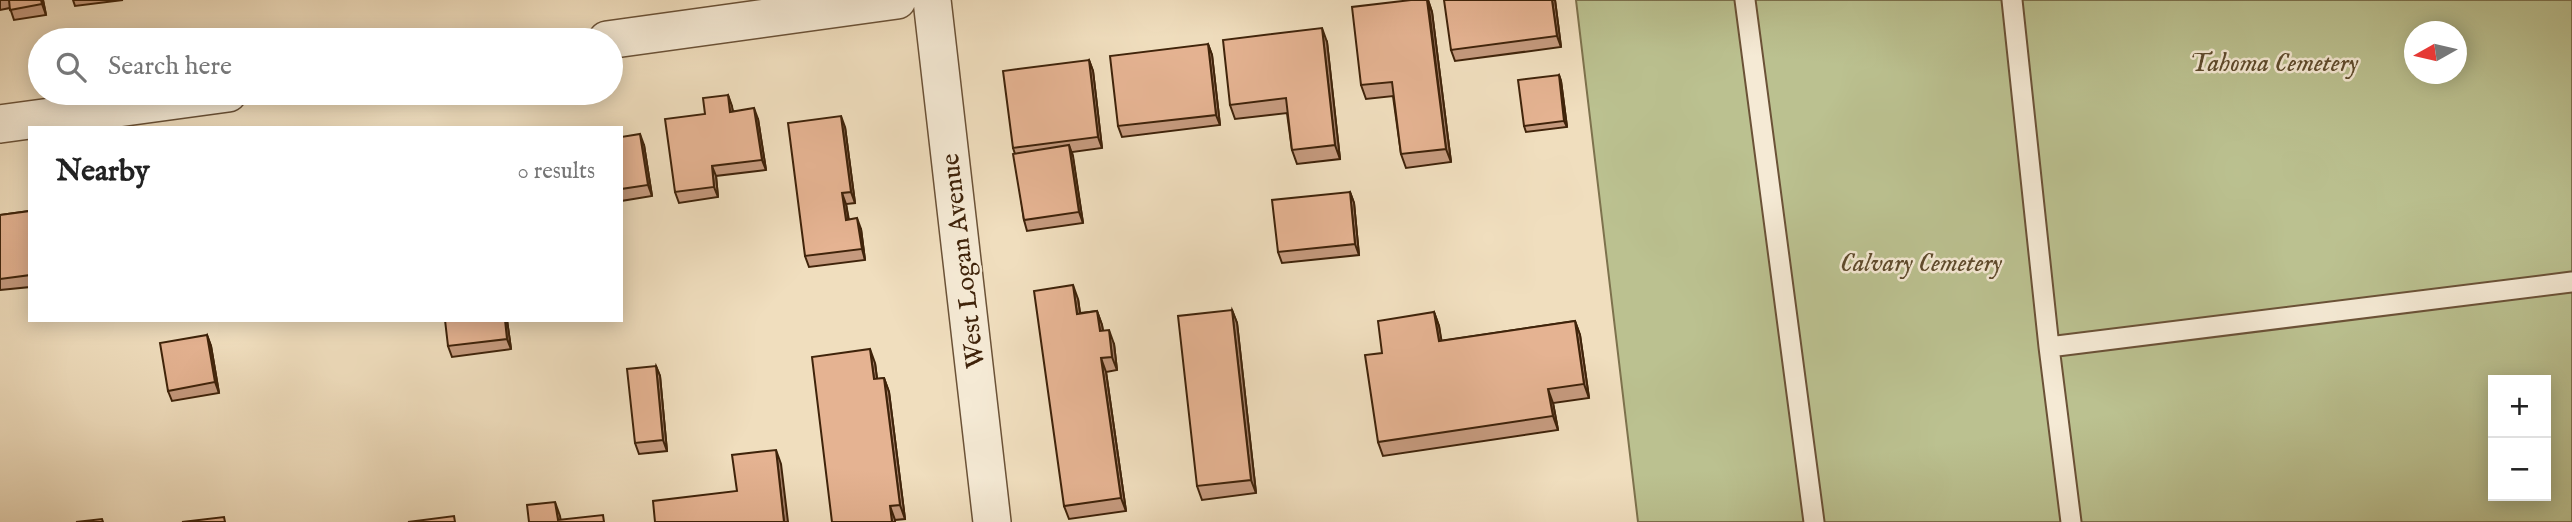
<!DOCTYPE html>
<html lang="en">
<head>
<meta charset="utf-8">
<style>
  :root { --surface:#fff; --page:#f2f2f2; --text:#222; --muted:#767676; --line:#e0e0e0 }
  body { margin:0; font-family:"IM FELL English",serif; background:var(--page); color:var(--text) }
  .controls { position:absolute; right:21px; bottom:21px; display:grid; overflow:hidden; border-radius:0px; box-shadow:0 4px 18px #0003 }
  .controls button { width:63px; height:63px; display:grid; place-items:center; padding:0; border:0; border-bottom:2px solid var(--line); background:var(--surface); color:var(--text); font:35px sans-serif }
  .compass { position:absolute; left:2404px; top:21px; width:63px; height:63px; border-radius:50%; background:var(--surface); box-shadow:0 4px 18px #0003; rotate:262deg }
  .list { margin:0; padding:0; list-style:none }
  h2 { display:flex; justify-content:space-between; align-items:center; height:91px; margin:0; padding:0 28px; font-size:30px }
  h2 small { font-size:23px; font-weight:400; color:var(--muted) }
  .icon { flex:none; width:38px; height:38px; fill:none; stroke:currentColor; stroke-width:2; stroke-linecap:round; stroke-linejoin:round }
  .map { position:relative; flex:none; width:2572px; height:522px; overflow:hidden }
  .search { position:absolute; background:var(--surface); box-shadow:0 4px 18px #0003; left:28px; top:28px; width:595px; height:77px; display:flex; align-items:center; gap:18px; box-sizing:border-box; padding:0 24px; border-radius:38px; color:var(--muted); font-size:26px }
  .panel { position:absolute; background:var(--surface); box-shadow:0 4px 18px #0003; left:28px; top:126px; width:595px; height:196px; border-radius:0px }
  .map>svg:first-child { display:block }
  .green { fill:#bbc190; stroke:#7d724d; stroke-width:2; fill-rule:evenodd }
  .lines { fill:none; stroke-linecap:round; stroke-linejoin:round }
  .lane-casing { stroke:#6b5237; stroke-width:23 }
  .street-casing { stroke:#6b5237; stroke-width:40 }
  .lane { stroke:#f5ead5; stroke-width:19 }
  .street { stroke:#f5ead5; stroke-width:37 }
  .wall { fill:#c59a7e; stroke:#3f230a; stroke-width:2 }
  .shaded-wall { fill:#a07d66; stroke:#3f230a; stroke-width:2 }
  .building { fill:#e5b392; stroke:#3f230a; stroke-width:2 }
  .labels { text-anchor:middle; stroke-width:5; stroke-linejoin:round; paint-order:stroke }
  .park-label { font-size:26px; font-style:italic; fill:#5e4a2c; stroke:#f5ead5 }
  .street-label { font-size:26px; fill:#3f230a; stroke:#f5ead5 }
</style>
</head>
<body>
<div class="map">
<svg width="2572" height="522" viewBox="0 0 2572 522">
  <rect width="100%" height="100%" fill="#f0debe"/>
  <filter id="stains"><feTurbulence type="fractalNoise" baseFrequency=".00286" numOctaves="4"/><feColorMatrix values="0 0 0 0 .2 0 0 0 0 .09 0 0 0 0 .02 0 0 0 .5 -.17"/></filter>
  <radialGradient id="worn" r=".72"><stop offset=".6" stop-color="#630" stop-opacity="0"/><stop offset="1" stop-color="#630" stop-opacity=".3"/></radialGradient>
  <path class="green" d="M1576 0H2572V522H1638ZM2414 32H2456V74H2414ZM2493 380H2546V496H2493Z"/>
  <g class="lines">
    <defs>
      <path id="lane" d="M1745 0 1814 522
        M2012 0 2049 347 2071 522
        M2049 347 2572 282"/>
      <path id="street" d="M932 0 992 522
        M607 40 897 0
        M0 124 228 93"/>
    </defs>
    <use href="#lane" class="lane-casing"/>
    <use href="#street" class="street-casing"/>
    <use href="#lane" class="lane"/>
    <use href="#street" class="street"/>
  </g>
  <path class="wall" d="M0 0H43L46 15 14 20 10 8 0 10Z
    M73 0H123L75 6Z
    M1428 0 1432 12 1451 162 1406 168 1401 154 1393 96 1366 99 1361 85Z
    M1555 0 1561 47 1455 61 1451 50Z
    M1327 42 1340 159 1297 164 1292 150 1287 113 1235 119 1230 105Z
    M1208 44 1212 55 1220 125 1122 137 1118 126Z
    M1089 60 1093 71 1102 148 1072 152 1083 223 1027 231 1024 220 1015 154 1013 148Z
    M1559 75 1561 81 1567 127 1526 132 1524 126Z
    M728 95 733 111 758 119 766 170 716 176 718 197 679 203 675 192 705 114Z
    M845 127 855 203 846 204 849 220 861 229 865 260 809 267 805 256Z
    M621 137 644 145 652 196 621 201Z
    M1350 192 1354 203 1359 255 1282 263 1278 252Z
    M30 211V287L0 290V215Z
    M1078 299 1080 313 1097 311 1102 325 1103 331 1114 344 1117 370 1106 372 1126 511 1069 519 1064 506Z
    M1232 310 1237 323 1256 493 1202 500 1197 486Z
    M1434 312 1439 326 1441 341 1575 321 1580 335 1589 398 1553 403 1558 430 1383 456 1378 442 1382 353Z
    M507 320 511 349 452 357 448 346Z
    M207 335 211 346 219 393 172 401 168 391Z
    M875 363 877 379 884 378 889 392 905 519 895 520V522H832Z
    M656 366 660 376 667 451 639 454 635 443Z"/>
  <path class="shaded-wall" d="M41 0H43L46 15 42 4Z
    M1428 0 1432 12 1451 162 1446 149Z
    M1552 0H1555L1561 47 1557 36Z
    M1322 28 1327 42 1340 159 1335 145Z
    M1208 44 1212 55 1220 125 1216 115Z
    M1089 60 1093 71 1102 148 1098 137Z
    M1559 75 1561 81 1567 127 1564 121Z
    M728 95 732 106 734 122 730 112Z
    M754 108 758 119 766 170 762 160Z
    M841 116 845 127 855 203 851 192Z
    M640 134 644 145 652 196 648 185Z
    M1069 145 1073 156 1083 223 1079 212Z
    M712 166 716 176 718 197 714 187Z
    M1350 192 1354 203 1359 255 1355 244Z
    M842 193 846 204 850 231 846 220Z
    M857 218 861 229 865 260 862 249Z
    M1073 285 1078 299 1082 327 1077 314Z
    M1232 310 1237 323 1256 493 1251 480Z
    M1097 311 1102 325 1105 345 1100 331Z
    M1434 312 1439 326 1444 355 1439 341Z
    M505 320H507L511 349 507 339Z
    M1575 321 1580 335 1589 398 1584 384Z
    M1109 330 1114 344 1117 370 1112 357Z
    M207 335 211 346 219 393 215 382Z
    M870 349 875 363 879 393 874 379Z
    M1101 358 1106 372 1126 511 1121 498Z
    M656 366 660 376 667 451 663 440Z
    M884 378 889 392 905 519 900 505Z
    M1548 389 1553 403 1558 430 1553 416Z
    M776 450 781 464 788 522H784Z
    M555 502 560 516 561 522H558Z
    M890 506 895 520V522H892Z"/>
  <path class="building" d="M9 0H41L42 4 10 10Z
    M1411 0H1427L1446 149 1401 154 1392 82 1361 85 1352 7Z
    M1444 0H1552L1557 36 1451 50Z
    M1322 28 1335 145 1292 150 1286 98 1230 105 1223 40Z
    M1208 44 1216 115 1118 126 1110 56Z
    M1089 60 1098 137 1013 148 1003 71Z
    M1559 75 1564 121 1524 126 1518 80Z
    M728 95 730 112 754 108 762 160 712 166 714 187 675 192 665 119 705 114 703 98Z
    M841 116 851 192 842 193 846 220 857 218 862 249 805 256 788 123Z
    M640 134 648 185 621 189V137Z
    M1069 145 1079 212 1024 220 1013 154Z
    M1350 192 1355 244 1278 252 1272 200Z
    M30 211V275L0 279V215Z
    M1073 285 1077 314 1097 311 1100 331 1109 330 1112 357 1101 358 1121 498 1064 506 1034 291Z
    M1232 310 1251 480 1197 486 1178 316Z
    M1434 312 1439 341 1575 321 1584 384 1548 389 1553 416 1378 442 1365 355 1382 353 1378 321Z
    M445 320H505L507 339 448 346Z
    M207 335 215 382 168 391 160 343Z
    M870 349 874 379 884 378 900 505 890 506 892 522H832L812 357Z
    M656 366 663 440 635 443 627 369Z
    M776 450 784 522H655L653 501 737 491 732 455Z
    M555 502 558 520 603 515 604 522H529L527 505Z
    M454 516 455 522H408Z
    M224 517 225 522H182Z
    M102 519 103 522H76Z"/>
  <g class="labels">
    <g class="park-label">
      <text x="2274" y="71">Tahoma Cemetery</text>
      <text x="1921" y="271">Calvary Cemetery</text>
    </g>
    <g class="street-label">
      <text transform="translate(962 261) rotate(-97)" y="9">West Logan Avenue</text>
    </g>
  </g>
  <rect width="100%" height="100%" filter="url(#stains)"/>
  <rect width="100%" height="100%" fill="url(#worn)"/>
</svg>
<div class="controls">
<button>+</button>
<button>−</button>
</div>
<svg class="compass" viewBox="-18 -18 36 36"><path d="M0-13l5 13h-10z" fill="#e53935"/><path d="M0 13l5-13h-10z" fill="#767676"/></svg>
<div class="search"><svg class="icon" aria-label="search" viewBox="0 0 24 24"><circle cx="10" cy="10" r="6"/><path d="M15 15l6 6"/></svg>Search here</div>
<section class="panel">
<h2>Nearby<small>0 results</small></h2>
<ul class="list">
</ul>
</section>
</div>
</body>
</html>
